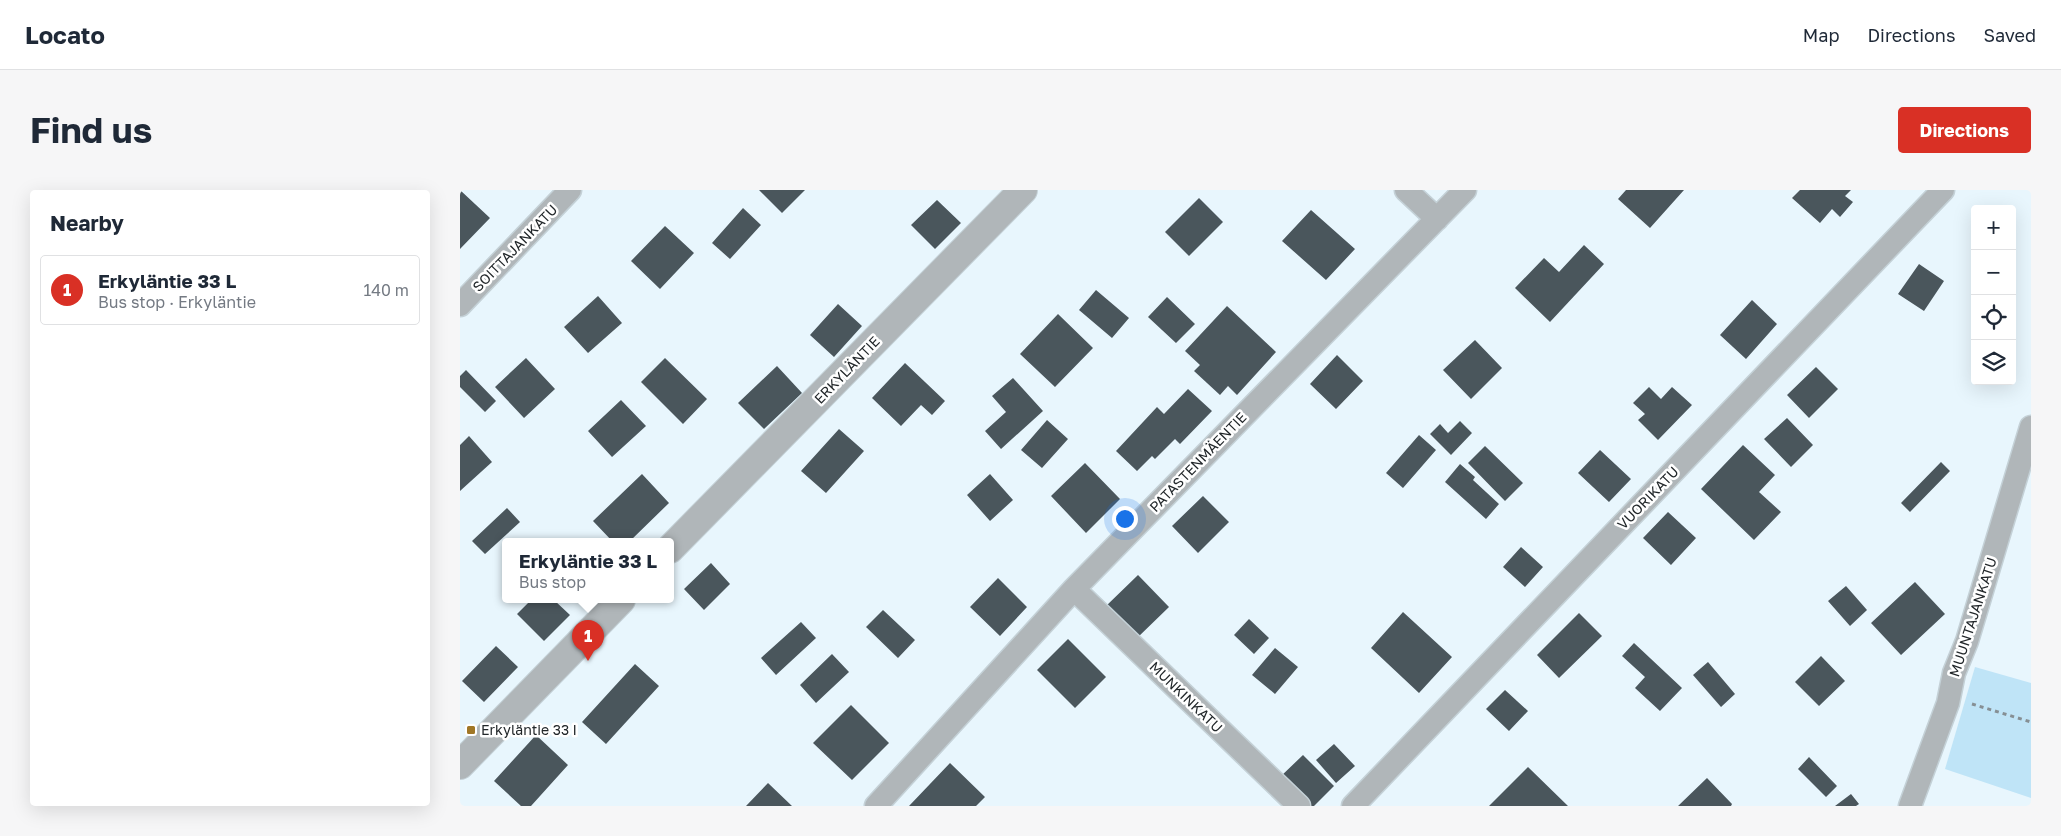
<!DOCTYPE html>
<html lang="en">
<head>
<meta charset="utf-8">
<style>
  :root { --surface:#fff; --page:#f6f6f7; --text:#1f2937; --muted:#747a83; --line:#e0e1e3; --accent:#d93025 }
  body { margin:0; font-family:"Golos Text",sans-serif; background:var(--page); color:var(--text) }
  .controls { position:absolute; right:15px; top:15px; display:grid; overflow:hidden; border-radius:5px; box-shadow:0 5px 20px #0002 }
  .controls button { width:45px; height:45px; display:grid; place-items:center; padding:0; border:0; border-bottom:1px solid var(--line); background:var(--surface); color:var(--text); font:25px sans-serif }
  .you { position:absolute; left:664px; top:328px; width:18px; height:18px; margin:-12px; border:4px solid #fff; border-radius:50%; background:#1a73e8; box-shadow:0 0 0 8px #1a73e833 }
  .badge { display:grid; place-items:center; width:32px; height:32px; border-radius:50%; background:var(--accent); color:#fff; font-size:16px; font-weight:700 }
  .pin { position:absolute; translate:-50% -41px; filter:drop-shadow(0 1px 2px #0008) }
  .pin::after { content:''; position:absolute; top:26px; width:18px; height:15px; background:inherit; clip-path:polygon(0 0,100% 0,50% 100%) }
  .popup { position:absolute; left:42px; top:348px; width:172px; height:65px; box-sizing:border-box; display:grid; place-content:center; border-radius:5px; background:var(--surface); filter:drop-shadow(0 1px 4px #0005); font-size:16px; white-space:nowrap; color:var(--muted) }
  .popup b { font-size:19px; color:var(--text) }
  .popup::after { content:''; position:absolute; left:50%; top:100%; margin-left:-10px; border:10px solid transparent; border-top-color:var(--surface) }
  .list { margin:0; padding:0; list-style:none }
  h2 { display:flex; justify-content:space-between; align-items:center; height:65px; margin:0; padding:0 20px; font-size:21px }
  h2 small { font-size:16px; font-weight:400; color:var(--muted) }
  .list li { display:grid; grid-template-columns:32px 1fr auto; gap:15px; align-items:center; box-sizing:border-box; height:70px; margin:0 10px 10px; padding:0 10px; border:1px solid var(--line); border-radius:5px }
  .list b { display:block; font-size:19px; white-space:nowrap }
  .list p { margin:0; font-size:16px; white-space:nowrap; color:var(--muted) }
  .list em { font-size:16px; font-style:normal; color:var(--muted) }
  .icon { flex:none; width:28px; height:28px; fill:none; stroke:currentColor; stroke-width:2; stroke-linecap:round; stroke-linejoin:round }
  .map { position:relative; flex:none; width:1571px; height:616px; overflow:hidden; border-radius:5px }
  header { display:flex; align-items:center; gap:30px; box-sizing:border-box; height:70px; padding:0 25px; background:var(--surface); border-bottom:1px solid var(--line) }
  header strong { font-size:24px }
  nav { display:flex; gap:28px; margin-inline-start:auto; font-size:18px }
  .intro { display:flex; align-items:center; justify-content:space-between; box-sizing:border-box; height:120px; padding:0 30px }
  h1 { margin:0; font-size:35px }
  .button { padding:12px 22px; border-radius:5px; background:var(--accent); color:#fff; font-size:18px; font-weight:700 }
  main { display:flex; gap:30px; padding:0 30px }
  aside { flex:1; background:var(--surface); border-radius:5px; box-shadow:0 5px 20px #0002 }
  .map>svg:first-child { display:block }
  .green { fill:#bfe4f7 }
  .building { fill:#4a565c }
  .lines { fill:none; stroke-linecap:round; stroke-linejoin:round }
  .minor-casing { stroke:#c4d1d7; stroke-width:25 }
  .tertiary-casing { stroke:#c4d1d7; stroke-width:30 }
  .path { stroke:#868f94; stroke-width:3; stroke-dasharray:4 4; stroke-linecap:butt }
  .minor { stroke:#b0b6b9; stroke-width:22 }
  .tertiary { stroke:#b0b6b9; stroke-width:28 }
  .poi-dot { fill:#a07726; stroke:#fff; stroke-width:2 }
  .labels { text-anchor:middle; stroke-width:5; stroke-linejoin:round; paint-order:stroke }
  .street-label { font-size:14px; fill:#22272a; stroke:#fff }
  .poi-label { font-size:14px; fill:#22272a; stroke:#fff; text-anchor:start }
</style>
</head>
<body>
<header>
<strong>Locato</strong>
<nav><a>Map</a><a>Directions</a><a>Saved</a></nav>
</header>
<div class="intro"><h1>Find us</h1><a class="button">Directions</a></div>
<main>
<aside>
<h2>Nearby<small></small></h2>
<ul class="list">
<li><span class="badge">1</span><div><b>Erkyläntie 33 L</b><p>Bus stop · Erkyläntie</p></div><em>140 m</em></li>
</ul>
</aside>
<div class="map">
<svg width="1571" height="616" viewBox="0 0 1571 616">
  <rect width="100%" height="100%" fill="#e8f6fd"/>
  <path class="green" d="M1515 477 1571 493V608L1485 579Z"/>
  <path class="building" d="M0 0 30 28 0 59Z
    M299 0H345L322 23Z
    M1166 0H1224L1190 38 1158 9Z
    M1340 0H1391L1385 6 1393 12 1380 27 1372 19 1360 33 1332 8Z
    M739 8 763 32 729 66 705 42Z
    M477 10 501 33 475 59 451 35Z
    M283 18 301 35 270 69 252 53Z
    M851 20 895 59 866 90 822 51Z
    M205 36 234 63 200 99 171 71Z
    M1124 55 1144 74 1090 132 1055 98 1084 68 1099 82Z
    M1459 74 1484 91 1464 121 1438 104Z
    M636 100 669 128 652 148 619 120Z
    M138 106 162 133 128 163 104 137Z
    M707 107 735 134 716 153 688 127Z
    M1292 110 1317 134 1286 169 1260 145Z
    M378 114 402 136 374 167 350 145Z
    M767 116 816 162 777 205 768 196 760 205 734 181 740 175 725 161Z
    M598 124 633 158 595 197 560 164Z
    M1015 150 1042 178 1011 209 983 180Z
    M877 165 903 191 876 219 850 194Z
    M66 168 95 199 64 228 35 197Z
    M205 168 247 209 223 234 181 192Z
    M445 173 485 211 472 225 461 215 441 236 412 208Z
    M317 176 342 203 304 239 278 213Z
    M1356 177 1378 199 1349 228 1327 205Z
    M6 180 36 211 25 222 0 197V186Z
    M553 188 583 221 541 259 525 241 546 222 532 206Z
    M1189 197 1201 209 1212 197 1232 215 1198 250 1178 230 1185 224 1173 213Z
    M728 199 752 221 720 254 715 249 695 269 692 266 677 281 656 261 697 217 704 224Z
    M161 210 186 236 152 267 128 241Z
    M1327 228 1353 255 1331 277 1304 249Z
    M587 230 608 249 582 278 561 260Z
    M1000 231 1012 243 991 265 970 244 980 234 988 243Z
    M379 239 404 261 366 303 341 281Z
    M959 245 976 260 943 298 926 283Z
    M9 246 32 272 0 301V255Z
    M1283 255 1315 285 1299 302 1321 322 1294 350 1241 299Z
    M1025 256 1063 293 1045 311 1008 273Z
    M1140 260 1171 289 1149 312 1118 283Z
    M1481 272 1490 281 1450 322 1441 313Z
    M625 273 660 309 626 343 591 306Z
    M1000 274 1015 287 1013 290 1039 314 1026 329 985 292Z
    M182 284 209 313 169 352H153L133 331Z
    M530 284 553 310 530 331 507 305Z
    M743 306 769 332 738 363 712 336Z
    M47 318 60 332 25 364 12 351Z
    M1208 322 1236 348 1211 375 1183 348Z
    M1061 357 1083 377 1065 397 1043 377Z
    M251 373 270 394 244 420 224 399Z
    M678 385 709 417 675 450 644 418Z
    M538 388 567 417 540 446 510 417Z
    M1455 392 1485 424 1441 465 1411 433Z
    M1386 396 1407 420 1390 436 1368 411Z
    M71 410H94L110 425 84 451 57 424Z
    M423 420 455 450 438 468 406 437Z
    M943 422 992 467 959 503 911 458Z
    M1119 423 1142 446 1099 488 1077 465Z
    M789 429 809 448 794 464 774 445Z
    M341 432 356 448 316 485 301 468Z
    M608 449 646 487 615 518 577 480Z
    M1174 453 1222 498 1200 521 1175 498 1185 487 1162 466Z
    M36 456 58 477 24 512 2 491Z
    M815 458 838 477 815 504 792 485Z
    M372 464 389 482 356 513 340 495Z
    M1361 466 1385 491 1359 516 1335 492Z
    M1248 472 1275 504 1261 517 1233 485Z
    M175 474 199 496 146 554 122 532Z
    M1045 500 1068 521 1049 541 1026 519Z
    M391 515 429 553 392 590 353 553Z
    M76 545 108 575 71 616H61L34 591Z
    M874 554 895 576 876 593 856 570Z
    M843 565 874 596 854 616H844L818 589Z
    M1349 567 1377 596 1366 607 1338 579Z
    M490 573 525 607 516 616H449Z
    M1068 577 1108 616H1029Z
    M1247 588 1272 614 1271 616H1218Z
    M308 593 332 616H286Z
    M1391 604 1399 614 1396 616H1375Z"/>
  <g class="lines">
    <defs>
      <path id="minor" d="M946 0 977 29
        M0 115 110 0
        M614 399 839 616
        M416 616 614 399 1005 0
        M893 616 1483 0
        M1450 616 1488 513 1494 483 1507 451 1571 237"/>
      <path id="tertiary" d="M210 359 563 0
        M0 575 161 410"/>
    </defs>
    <use href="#minor" class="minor-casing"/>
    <use href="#tertiary" class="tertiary-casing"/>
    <path class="path" d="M1512 514 1571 532"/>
    <use href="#minor" class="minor"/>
    <use href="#tertiary" class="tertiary"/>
  </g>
  <rect class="poi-dot" x="6" y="535" width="10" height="10" rx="2.5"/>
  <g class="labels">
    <g class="street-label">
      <text transform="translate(55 58) rotate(-46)" y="5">SOITTAJANKATU</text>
      <text transform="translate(387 180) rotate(-46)" y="5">ERKYLÄNTIE</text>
      <text transform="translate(738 272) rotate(-46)" y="5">PATASTENMÄENTIE</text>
      <text transform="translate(1188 308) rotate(-46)" y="5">VUORIKATU</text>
      <text transform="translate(1513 427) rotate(-72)" y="5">MUUNTAJANKATU</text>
      <text transform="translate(726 507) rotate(44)" y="5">MUNKINKATU</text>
    </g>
    <g class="poi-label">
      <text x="21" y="545">Erkyläntie 33 I</text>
    </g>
  </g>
</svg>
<div class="controls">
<button>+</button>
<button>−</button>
<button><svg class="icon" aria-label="locate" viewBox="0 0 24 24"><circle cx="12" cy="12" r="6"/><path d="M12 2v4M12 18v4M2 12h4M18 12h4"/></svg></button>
<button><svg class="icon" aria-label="layers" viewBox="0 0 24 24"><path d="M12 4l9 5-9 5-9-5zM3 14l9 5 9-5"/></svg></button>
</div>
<div class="you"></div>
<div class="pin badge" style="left:128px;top:471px">1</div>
<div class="popup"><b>Erkyläntie 33 L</b>Bus stop</div>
</div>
</main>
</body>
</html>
